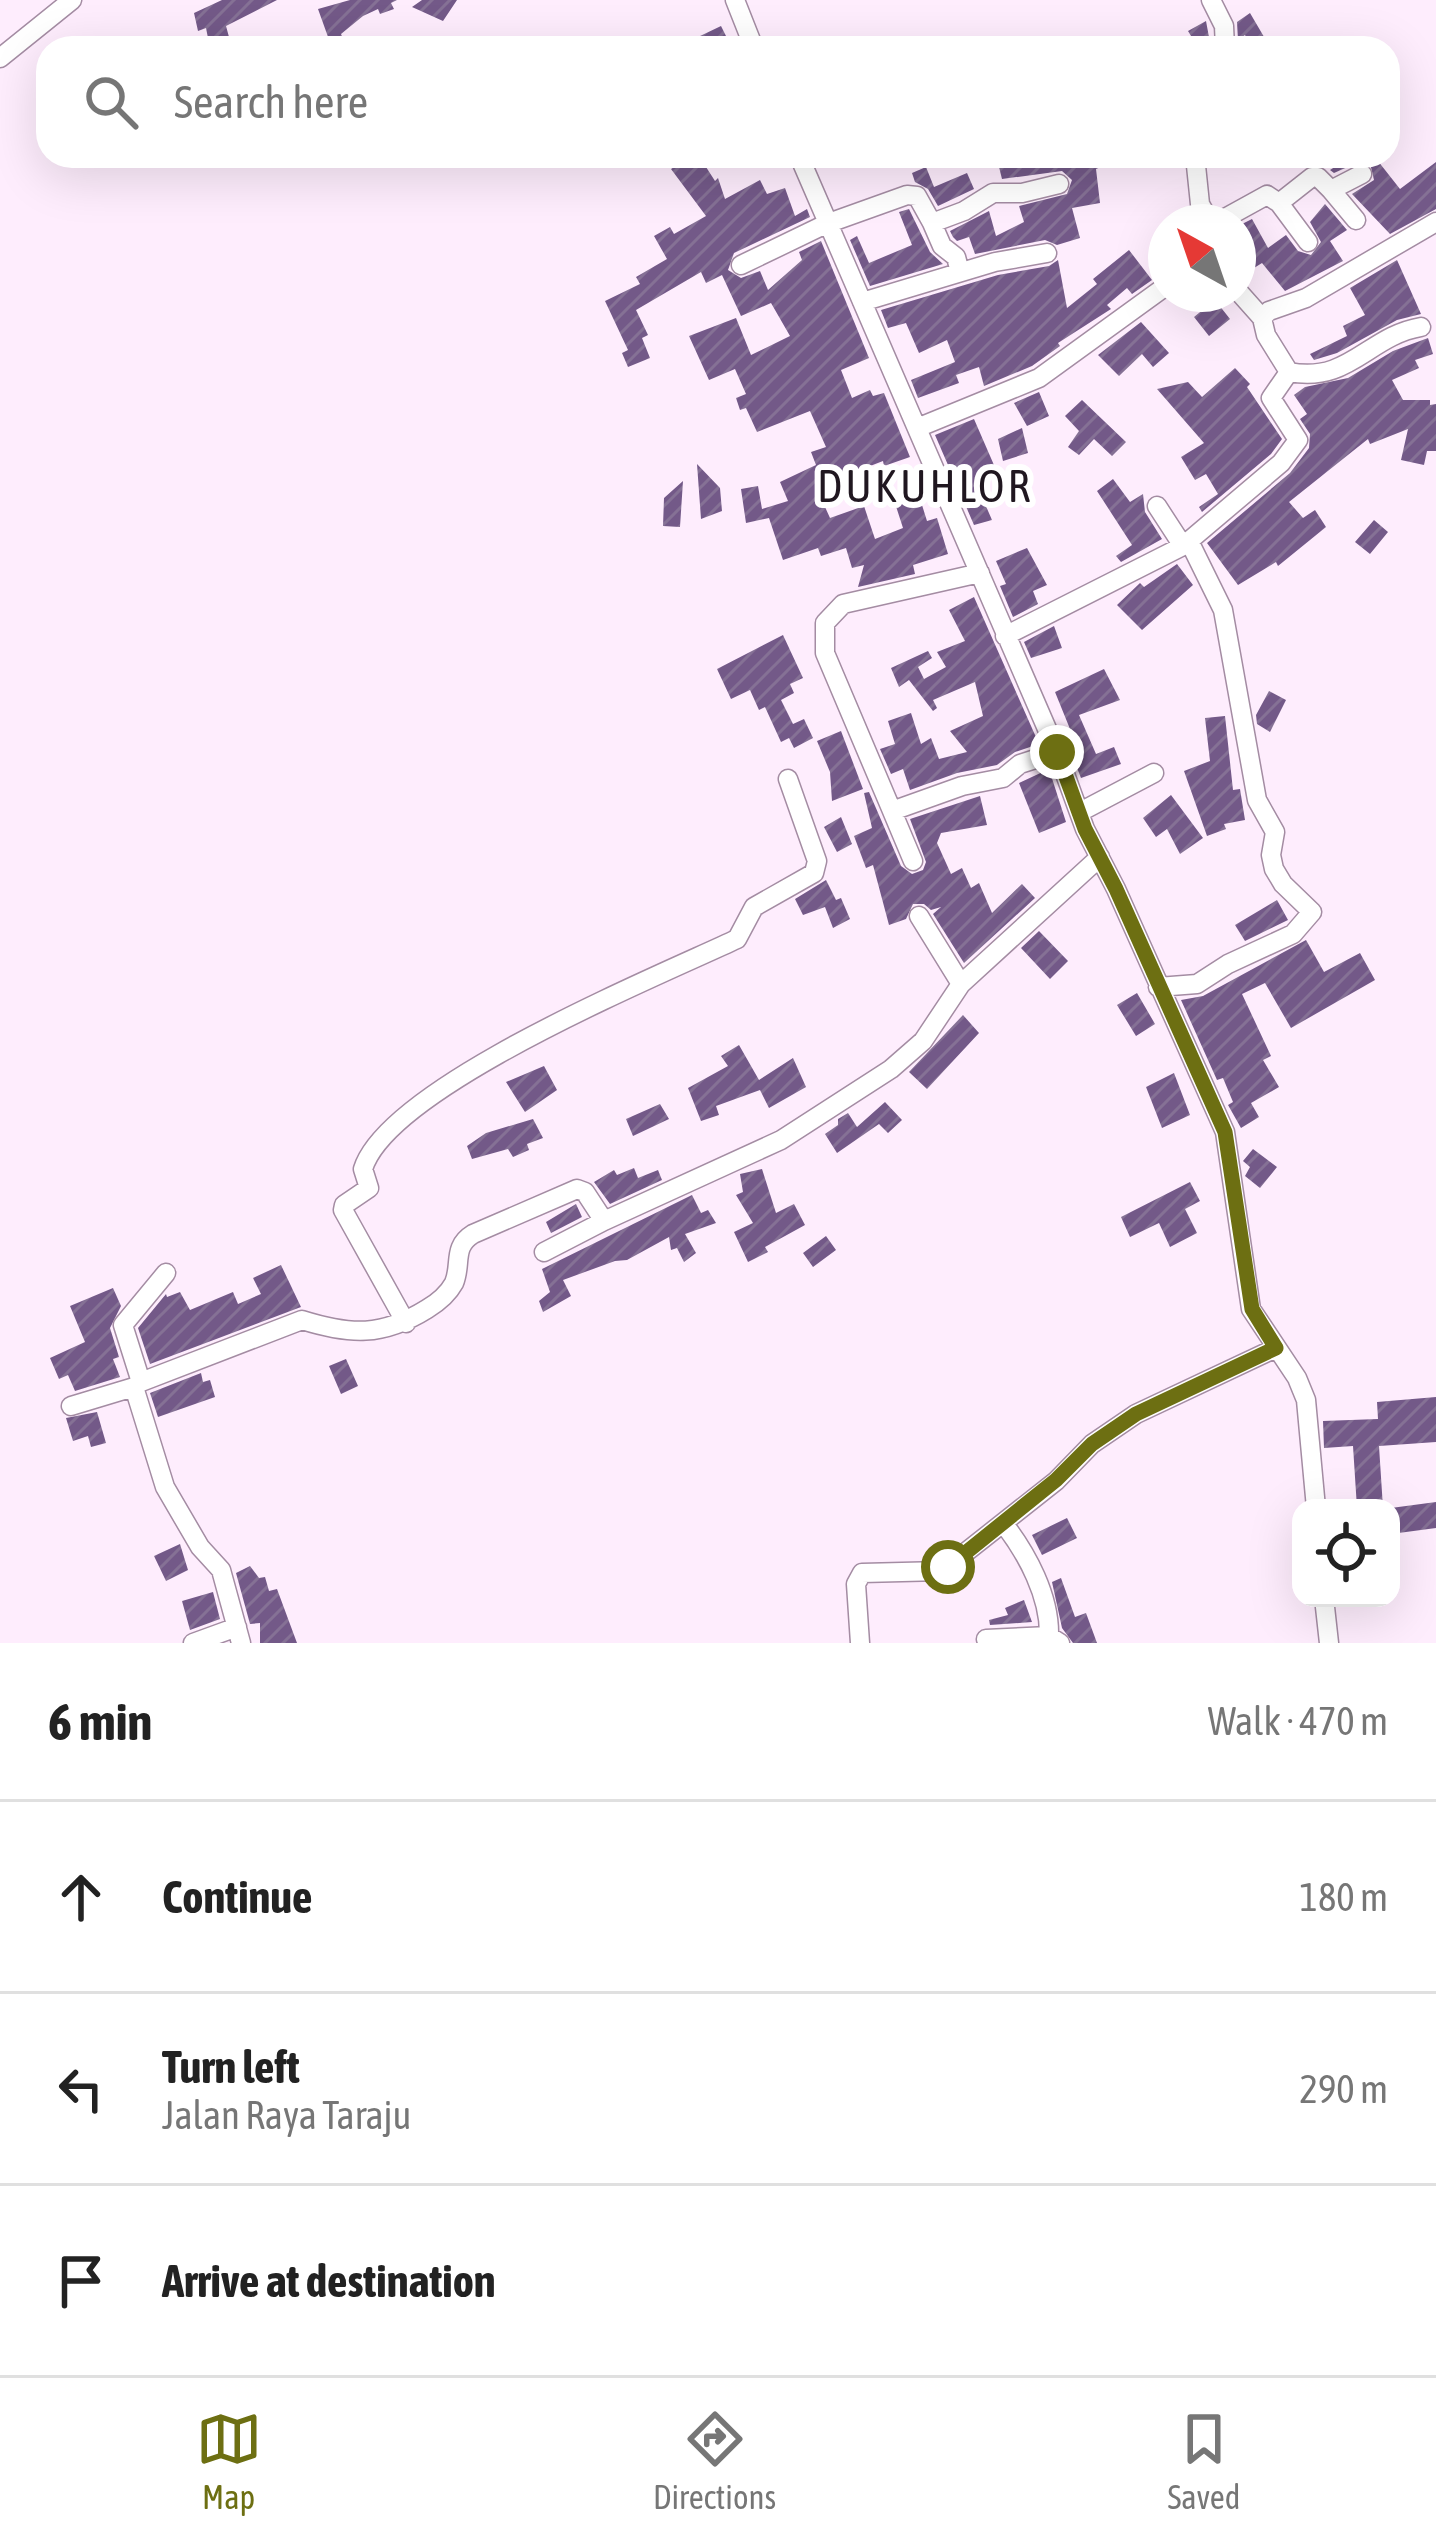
<!DOCTYPE html>
<html lang="en">
<head>
<meta charset="utf-8">
<style>
  :root { --surface:#fff; --page:#f2f2f2; --text:#222; --muted:#767676; --line:#e0e0e0; --accent:#6d6f12 }
  body { margin:0; font-family:"Asap Condensed",sans-serif; background:var(--page); color:var(--text) }
  .controls { position:absolute; right:36px; bottom:36px; display:grid; overflow:hidden; border-radius:24px; box-shadow:0 12px 48px #0002 }
  .controls button { width:108px; height:108px; display:grid; place-items:center; padding:0; border:0; border-bottom:3px solid var(--line); background:var(--surface); color:var(--text); font:60px sans-serif }
  .compass { position:absolute; left:1148px; top:204px; width:108px; height:108px; border-radius:50%; background:var(--surface); box-shadow:0 12px 48px #0002; rotate:320deg }
  .stop { position:absolute; width:36px; height:36px; margin:-27px; border:9px solid #6d6f12; border-radius:50%; background:#fff }
  .stop.end { background:#6d6f12; border-color:#fff; box-shadow:0 3px 12px #0008 }
  .list { margin:0; padding:0; list-style:none }
  h2 { display:flex; justify-content:space-between; align-items:center; height:156px; margin:0; padding:0 48px; font-size:51px }
  h2 small { font-size:39px; font-weight:400; color:var(--muted) }
  .list li { display:grid; grid-template-columns:78px 1fr auto; gap:36px; align-items:center; box-sizing:border-box; height:192px; padding:0 48px; border-top:3px solid var(--line) }
  .list b { display:block; font-size:45px; white-space:nowrap }
  .list p { margin:0; font-size:39px; white-space:nowrap; color:var(--muted) }
  .list em { font-size:39px; font-style:normal; color:var(--muted) }
  .icon { flex:none; width:66px; height:66px; fill:none; stroke:currentColor; stroke-width:2; stroke-linecap:round; stroke-linejoin:round }
  .map { position:relative; flex:none; width:1436px; height:1643px; overflow:hidden }
  .search { position:absolute; background:var(--surface); box-shadow:0 12px 48px #0002; left:36px; right:36px; top:36px; height:132px; display:flex; align-items:center; gap:30px; box-sizing:border-box; padding:0 42px; border-radius:36px; color:var(--muted); font-size:45px }
  .sheet { height:732px; background:var(--surface) }
  nav { display:flex; justify-content:space-around; align-items:center; box-sizing:border-box; height:168px; border-top:3px solid var(--line); background:var(--surface); font-size:33px; color:var(--muted) }
  nav a { display:grid; justify-items:center; gap:6px }
  nav .on { color:var(--accent) }
  .map>svg:first-child { display:block }
  .building { fill:url(#building-hatch) }
  .lines { fill:none; stroke-linecap:round; stroke-linejoin:round }
  .street-casing { stroke:#a48ca3; stroke-width:21 }
  .street { stroke:#fff; stroke-width:18 }
  .route { stroke:#6d6f12; stroke-width:15 }
  .labels { text-anchor:middle; stroke-width:12; stroke-linejoin:round; paint-order:stroke }
  .quarter-label { font-size:45px; letter-spacing:3px; fill:#201720; stroke:#fff }
</style>
</head>
<body>
<div class="map">
<svg width="1436" height="1643" viewBox="0 0 1436 1643">
  <defs>
    <pattern id="building-hatch" width="6" height="6" patternUnits="userSpaceOnUse" patternTransform="scale(3)"><rect width="6" height="6" fill="#735988"/><path d="M-1 1l2-2M0 6l6-6M5 7l2-2" fill="none" stroke="#857195"/></pattern>
  </defs>
  <rect width="100%" height="100%" fill="#feedfd"/>
  <path class="building" d="M222 0H277L226 26 232 48H210L206 28 198 31 194 13Z
    M350 0H397L391 3 394 9 380 14 378 9 363 16 341 34 347 48H332L318 9Z
    M422 0H457L443 21 412 7Z
    M1250 13 1267 42 1259 48H1252L1245 35 1238 40 1237 22Z
    M1206 21 1211 48H1163L1191 36 1188 31Z
    M721 26 732 48H675Z
    M692 156H699L715 181 718 178 725 199 760 180 767 194 785 188 795 216 807 209 810 217 734 253 728 270 741 278 760 271 768 290 802 260 799 252 821 241 869 358 841 370 852 398 870 390 873 396 884 393 910 457 884 466 883 461 816 487 830 518 864 506 875 539 903 528 893 497 917 489 927 521 937 518 948 554 913 565 915 574 858 587 864 565 852 568 846 548 821 556 818 548 783 560 769 518 746 523 741 489 758 486 762 509 788 501 780 482 816 465 811 452 826 447 810 411 757 432 746 408 740 410 736 398 746 394 735 369 709 380 689 336 736 318 751 355 790 336 771 303 741 316 722 275 706 283 701 272 636 310 648 335 642 338 650 358 628 367 622 353 628 350 605 301 640 284 636 277 667 259 654 236 670 227 674 234 706 216 671 169Z
    M1046 156H1126L1096 169 1100 203 1072 208 1080 238 1057 245 1045 240 975 254 969 237 957 241 953 237 950 231 989 211 996 236 1024 222 1019 206 1067 194 1072 180 1062 171 1002 179 998 163Z
    M1352 156H1374L1400 189 1436 162V209L1390 234 1352 194 1374 180 1370 163 1361 161 1334 173 1330 170Z
    M926 167 934 187 967 173 974 189 938 206 928 189 915 182 912 173Z
    M1325 204 1347 230 1330 241 1343 261 1285 291 1262 263 1238 278V226L1252 219 1268 248 1286 235 1298 251 1311 255 1321 242 1310 222Z
    M909 209 930 252 943 264 870 286 850 240 857 236 869 263 912 245 899 212Z
    M1129 250 1152 280 1132 294 1127 288 1107 305 1111 309 1058 343 1060 346 1032 366 984 386 979 367 956 375 959 383 918 398 911 380 955 362 947 340 919 353 906 323 888 328 881 310 998 275 1049 266 1058 260 1067 308 1097 284 1093 279Z
    M1397 260 1421 314 1397 320 1337 353 1314 360 1310 354 1347 336 1343 326 1365 315 1350 288Z
    M1215 300 1230 319 1209 336 1194 317Z
    M1141 322 1169 353 1153 367 1142 354 1119 376 1098 355Z
    M1428 338 1433 354 1415 360 1419 368 1392 380 1403 400H1430V405L1436 404V451H1427L1424 465 1401 460 1408 429 1370 444 1368 439 1289 502 1303 518 1315 510 1326 527 1278 566 1276 562 1238 585 1207 543 1290 473 1309 448 1310 434 1300 419 1307 414 1294 395 1305 387 1348 378 1393 351Z
    M1235 368 1250 384 1247 387 1282 439 1271 454 1202 512 1199 507 1218 494 1206 474 1195 480 1181 457 1204 443 1157 389 1188 382 1202 397Z
    M1039 392 1049 416 1027 426 1014 403Z
    M1082 400 1126 442 1112 456 1094 439 1079 455 1068 447 1079 431 1065 416Z
    M974 419 997 472 975 481 992 520 974 525 935 435Z
    M1022 428 1028 453 1003 461 998 439Z
    M697 464 720 488 722 511 701 519Z
    M1113 479 1130 502 1143 494 1145 512 1162 539 1121 562 1116 556 1132 545 1097 491Z
    M683 481 680 527 663 526 664 498Z
    M1374 520 1388 532 1370 554 1355 542Z
    M1027 548 1047 585 1033 591 1038 604 1013 617 1000 586 1006 584 996 561Z
    M1177 564 1193 585 1142 630 1117 605 1140 583 1144 587Z
    M974 597 1039 744 1015 752 997 765 957 773 910 790 903 769 891 774 880 749 895 744 888 721 911 713 921 744 931 738 939 759 967 752 950 731 983 716 975 682 933 700 937 708 933 711 909 680 899 687 891 668 928 651 932 658 918 667 924 679 946 667 937 652 965 641 949 610Z
    M1054 626 1062 648 1031 658 1024 642Z
    M783 635 803 678 790 684 794 693 781 700 793 724 804 719 813 738 794 748 789 738 781 742 765 707 759 710 750 690 731 699 717 669Z
    M1104 669 1120 700 1079 715 1096 754 1114 747 1121 764 1081 778 1063 732 1070 729 1055 692Z
    M1269 691 1286 700 1270 732 1257 724 1256 715Z
    M1225 716 1233 790 1240 789 1245 820 1224 824 1226 829 1207 836 1184 771 1210 761 1205 718Z
    M841 731 863 789 832 801 830 772 817 741Z
    M1049 769 1066 822 1039 833 1019 783Z
    M869 792 901 866 912 874 923 870 926 862 910 819 980 796 987 825 941 833 937 843 951 874 962 868 971 888 979 883 992 913 1022 884 1035 898 964 963 933 914 941 907 931 910 924 904H913L906 919 889 925 873 865 866 868 854 836 872 828 864 793Z
    M1171 795 1203 838 1180 854 1167 829 1156 837 1143 818Z
    M841 817 852 844 837 852 824 827Z
    M826 880 836 900 841 898 850 919 833 928 825 907 803 915 795 899Z
    M1277 900 1288 920 1245 941 1235 925Z
    M1039 931 1068 961 1050 979 1021 948Z
    M1306 940 1324 972 1360 953 1375 980 1291 1028 1265 983 1242 994 1271 1056 1263 1060 1279 1087 1251 1103 1259 1117 1241 1128 1228 1105 1233 1102 1223 1078 1217 1080 1181 1000 1203 996Z
    M1137 993 1155 1024 1136 1036 1117 1005Z
    M963 1015 979 1033 927 1089 909 1072Z
    M739 1045 759 1080 793 1058 806 1087 769 1108 760 1090 716 1106 719 1115 701 1121 688 1088 728 1066 721 1056Z
    M544 1066 557 1090 525 1112 506 1082Z
    M1174 1073 1190 1115 1162 1128 1146 1087Z
    M885 1102 902 1120 888 1133 879 1124 837 1153 825 1134 838 1125V1119L848 1113 857 1127Z
    M660 1104 669 1119 633 1136 626 1119Z
    M533 1119 543 1138 527 1144 529 1150 513 1157 508 1149 472 1159 467 1146 486 1133Z
    M1253 1149 1277 1167 1260 1188 1245 1176 1250 1167 1243 1161Z
    M634 1168 638 1178 658 1170 662 1180 610 1204 594 1182 614 1170 617 1175Z
    M762 1169 776 1213 794 1204 805 1225 765 1247 768 1252 748 1262 734 1232 753 1223 736 1195 743 1192 740 1174Z
    M1190 1182 1200 1201 1185 1209 1197 1233 1170 1247 1159 1223 1130 1237 1121 1217Z
    M692 1195 701 1213 708 1210 716 1223 685 1234 696 1253 684 1262 677 1248 671 1250 669 1237 627 1260 615 1261 563 1280 571 1296 543 1312 539 1301 550 1292 542 1269Z
    M576 1204 582 1217 551 1233 546 1222Z
    M826 1236 836 1250 813 1267 803 1253Z
    M281 1265 301 1307 150 1364 138 1328 166 1294 167 1297 180 1292 190 1310 233 1292 238 1304 261 1294 253 1278Z
    M113 1288 121 1306 110 1328 119 1357 113 1359 120 1377 75 1391 68 1375 59 1379 50 1358 85 1342 70 1306Z
    M346 1359 358 1386 341 1394 329 1366Z
    M201 1373 203 1382 210 1380 215 1397 158 1417 150 1393Z
    M1436 1397V1442L1379 1446 1383 1508H1357L1353 1446 1324 1448 1323 1421 1378 1419 1377 1402Z
    M97 1412 106 1443 91 1447 88 1436 73 1441 66 1418Z
    M1436 1502V1528L1391 1534V1508Z
    M1067 1518 1077 1538 1042 1555 1032 1535Z
    M180 1544 188 1570 166 1581 154 1556Z
    M250 1566 259 1578 265 1577 269 1591 277 1589 297 1643H260V1623L250 1624 236 1573Z
    M1061 1578 1075 1617 1086 1613 1097 1643H1073L1062 1628 1052 1582Z
    M213 1592 220 1619 190 1630 182 1601Z
    M1024 1600 1032 1622 990 1625 989 1620 1008 1615 1005 1608Z"/>
  <g class="lines">
    <defs>
      <path id="street" d="M735 0 754 48
        M1211 0 1224 26 1225 48
        M0 58 72 0
        M799 156 1057 752 1085 829 1116 889 1225 1132 1251 1309 1297 1378 1306 1400 1316 1508
        M1195 156 1200 204 1210 222
        M1331 190 1356 220
        M1279 203 1308 242
        M1218 222 1267 195 1279 203 1312 177H1318L1331 190 1362 174
        M932 223 942 246 956 257 960 272
        M741 265 826 224 907 195 917 196 932 223 964 211 993 193H1022L1059 184
        M1238 291 1262 318
        M862 302 995 262 1047 253
        M1289 372C1349 384 1368 336 1421 327
        M917 428 1039 378 1166 286
        M1157 506 1183 546
        M1005 636 1183 546 1281 463 1298 440 1271 398 1289 372 1266 335 1262 318 1269 311 1306 298 1436 222
        M892 811 825 653V623L843 604 980 573
        M1080 812 1154 773
        M913 861 892 811 962 786 1003 778 1020 764 1057 752
        M919 916 961 984
        M1158 987 1197 984 1228 964 1293 934 1312 912 1283 884 1274 869 1271 855 1275 832 1257 800 1223 610 1189 541
        M544 1252 604 1221
        M166 1273 123 1325 141 1382 302 1320C350 1335 382 1337 427 1309 437 1303 448 1294 454 1283 462 1264 452 1247 473 1234L577 1189 585 1192 604 1221 781 1140 891 1069 923 1041 961 984 1100 857
        M406 1323 343 1210 344 1205 369 1188 363 1169C388 1087 656 977 737 939L754 907 814 873 817 861 788 779
        M141 1382 134 1387 165 1487 200 1547 221 1570 241 1643
        M71 1406 134 1387
        M1004 1524C1027 1554 1050 1596 1049 1636
        M1324 1598 1329 1643
        M986 1639 1049 1636 1060 1643
        M193 1643 237 1627
        M860 1643 856 1584 862 1573 942 1571 1056 1481 1092 1444 1136 1414 1276 1348"/>
    </defs>
    <use href="#street" class="street-casing"/>
    <use href="#street" class="street"/>
  </g>
  <g class="lines">
    <path class="route" d="M948 1567 1056 1480 1092 1444 1136 1414 1276 1348 1252 1309 1225 1132 1116 889 1085 829 1057 752"/>
  </g>
  <g class="labels">
    <g class="quarter-label">
      <text x="925" y="502">DUKUHLOR</text>
    </g>
  </g>
</svg>
<div class="controls">
<button><svg class="icon" aria-label="locate" viewBox="0 0 24 24"><circle cx="12" cy="12" r="6"/><path d="M12 2v4M12 18v4M2 12h4M18 12h4"/></svg></button>
</div>
<svg class="compass" viewBox="-18 -18 36 36"><path d="M0-13l5 13h-10z" fill="#e53935"/><path d="M0 13l5-13h-10z" fill="#767676"/></svg>
<div class="stop" style="left:948px;top:1567px"></div>
<div class="stop end" style="left:1057px;top:752px"></div>
<div class="search"><svg class="icon" aria-label="search" viewBox="0 0 24 24"><circle cx="10" cy="10" r="6"/><path d="M15 15l6 6"/></svg>Search here</div>
</div>
<section class="sheet">
<h2>6 min<small>Walk · 470 m</small></h2>
<ul class="list">
<li><svg class="icon" aria-label="ahead" viewBox="0 0 24 24"><path d="M12 20V5M6 11l6-6 6 6"/></svg><div><b>Continue</b></div><em>180 m</em></li>
<li><svg class="icon" aria-label="left" viewBox="0 0 24 24"><path d="M17 20v-9H6M10 6l-5 5 5 5"/></svg><div><b>Turn left</b><p>Jalan Raya Taraju</p></div><em>290 m</em></li>
<li><svg class="icon" aria-label="arrive" viewBox="0 0 24 24"><path d="M6 21V4h12l-3 4 3 4H6"/></svg><div><b>Arrive at destination</b></div></li>
</ul>
</section>
<nav>
<a class="on"><svg class="icon" aria-label="map" viewBox="0 0 24 24"><path d="M3 6l6-2 6 2 6-2v14l-6 2-6-2-6 2zM9 4v14M15 6v14"/></svg>Map</a>
<a><svg class="icon" aria-label="directions" viewBox="0 0 24 24"><path d="M12 3l9 9-9 9-9-9zM9 14v-3h6M13 9l2 2-2 2"/></svg>Directions</a>
<a><svg class="icon" aria-label="saved" viewBox="0 0 24 24"><path d="M7 4h10v16l-5-4-5 4z"/></svg>Saved</a>
</nav>
</body>
</html>
